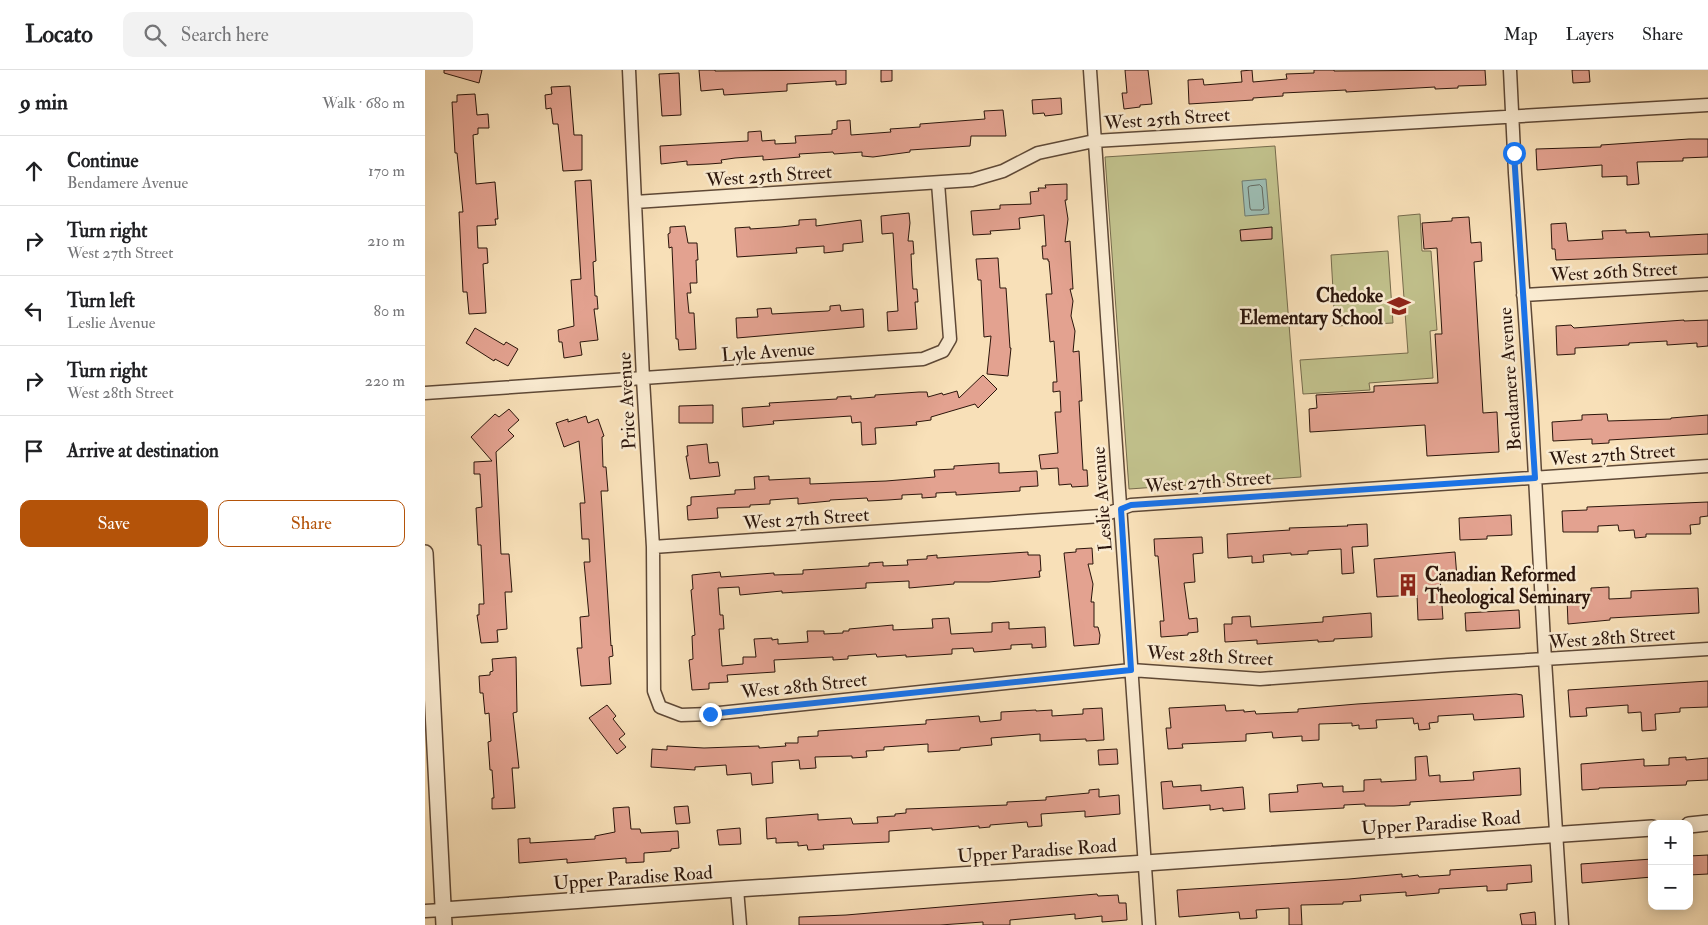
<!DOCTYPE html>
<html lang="en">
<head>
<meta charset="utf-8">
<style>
  :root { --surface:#fff; --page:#f2f2f2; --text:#202124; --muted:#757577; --line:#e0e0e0; --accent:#b45309 }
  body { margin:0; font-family:"IM FELL Double Pica",serif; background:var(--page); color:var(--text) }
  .controls { position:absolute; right:15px; bottom:15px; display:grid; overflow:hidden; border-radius:10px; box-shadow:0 2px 12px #0003 }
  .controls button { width:45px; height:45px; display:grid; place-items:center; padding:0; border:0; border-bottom:1px solid var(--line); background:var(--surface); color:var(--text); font:25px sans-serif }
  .stop { position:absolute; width:15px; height:15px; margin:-11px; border:4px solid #1a73e8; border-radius:50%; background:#fff }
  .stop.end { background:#1a73e8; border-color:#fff; box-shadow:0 1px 5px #0008 }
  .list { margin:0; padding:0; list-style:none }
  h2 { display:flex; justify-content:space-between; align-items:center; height:65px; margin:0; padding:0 20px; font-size:21px }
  h2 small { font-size:16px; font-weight:400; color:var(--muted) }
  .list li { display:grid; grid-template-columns:32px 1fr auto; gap:15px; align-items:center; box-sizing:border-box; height:70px; padding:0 20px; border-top:1px solid var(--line) }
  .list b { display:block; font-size:19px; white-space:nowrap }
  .list p { margin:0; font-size:16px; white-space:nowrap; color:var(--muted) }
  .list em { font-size:16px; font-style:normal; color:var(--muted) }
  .actions { display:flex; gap:10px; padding:15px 20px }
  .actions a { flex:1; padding:11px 0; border:1px solid var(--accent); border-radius:10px; text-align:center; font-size:18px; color:var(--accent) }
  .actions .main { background:var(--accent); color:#fff }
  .icon { flex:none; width:28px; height:28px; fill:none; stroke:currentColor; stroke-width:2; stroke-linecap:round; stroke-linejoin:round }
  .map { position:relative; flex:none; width:1283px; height:855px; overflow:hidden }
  header { display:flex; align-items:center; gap:30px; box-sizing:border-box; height:70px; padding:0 25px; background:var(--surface); border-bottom:1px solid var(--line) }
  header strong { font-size:24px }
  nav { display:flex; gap:28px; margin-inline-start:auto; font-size:18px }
  .search { width:350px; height:45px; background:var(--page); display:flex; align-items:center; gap:12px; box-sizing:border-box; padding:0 18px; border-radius:10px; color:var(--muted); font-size:19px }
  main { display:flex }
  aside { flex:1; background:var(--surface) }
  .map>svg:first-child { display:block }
  .green { fill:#c1c18c; stroke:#766b4c }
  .water { fill:#9dbdb3; stroke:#6f7a70 }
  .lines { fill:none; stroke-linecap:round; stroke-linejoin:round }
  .shore { stroke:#64695f; stroke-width:1 }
  .building { fill:#e3a290; stroke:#2b150b }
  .minor-casing { stroke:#5e4836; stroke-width:15 }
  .tertiary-casing { stroke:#5e4836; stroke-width:18 }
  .minor { stroke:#faebd1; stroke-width:12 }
  .tertiary { stroke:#faebd1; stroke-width:15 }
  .route { stroke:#1a73e8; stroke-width:6 }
  .labels { text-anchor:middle; stroke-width:5; stroke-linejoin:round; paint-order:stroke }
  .street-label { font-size:19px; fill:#2b150b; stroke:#faebd1 }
  .poi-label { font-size:19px; font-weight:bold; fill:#2b150b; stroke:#faebd1; text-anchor:end }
</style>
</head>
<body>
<header>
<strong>Locato</strong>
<div class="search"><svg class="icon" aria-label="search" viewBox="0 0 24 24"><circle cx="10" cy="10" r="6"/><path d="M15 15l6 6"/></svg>Search here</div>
<nav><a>Map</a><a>Layers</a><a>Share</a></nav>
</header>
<main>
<aside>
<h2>9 min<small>Walk · 680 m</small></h2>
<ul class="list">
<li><svg class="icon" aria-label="ahead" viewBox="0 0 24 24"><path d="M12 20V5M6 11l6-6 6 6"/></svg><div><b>Continue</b><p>Bendamere Avenue</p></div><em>170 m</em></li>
<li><svg class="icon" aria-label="right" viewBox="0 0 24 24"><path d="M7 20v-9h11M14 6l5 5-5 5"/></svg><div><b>Turn right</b><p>West 27th Street</p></div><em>210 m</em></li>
<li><svg class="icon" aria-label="left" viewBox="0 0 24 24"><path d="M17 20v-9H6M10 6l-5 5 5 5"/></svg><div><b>Turn left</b><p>Leslie Avenue</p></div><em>80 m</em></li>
<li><svg class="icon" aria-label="right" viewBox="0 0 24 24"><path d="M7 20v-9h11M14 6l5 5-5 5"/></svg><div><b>Turn right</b><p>West 28th Street</p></div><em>220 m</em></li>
<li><svg class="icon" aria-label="arrive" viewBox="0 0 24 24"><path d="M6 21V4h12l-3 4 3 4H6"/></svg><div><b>Arrive at destination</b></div></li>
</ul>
<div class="actions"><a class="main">Save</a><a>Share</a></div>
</aside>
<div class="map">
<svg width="1283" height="855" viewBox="0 0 1283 855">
  <rect width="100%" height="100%" fill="#f8e0b8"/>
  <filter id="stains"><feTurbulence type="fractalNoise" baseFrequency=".004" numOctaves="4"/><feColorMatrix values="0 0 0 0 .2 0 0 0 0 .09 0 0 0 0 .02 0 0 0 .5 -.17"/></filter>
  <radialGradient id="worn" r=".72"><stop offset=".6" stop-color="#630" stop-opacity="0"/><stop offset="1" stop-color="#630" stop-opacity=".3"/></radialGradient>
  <path class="green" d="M850 76 876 407 704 419 680 87Z
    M995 144 997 181H1006L1012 260 1005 261 1008 308 944 313 945 320 878 324 875 290 983 283 973 146Z
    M963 181 968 253 910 256 906 185Z"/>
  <path class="water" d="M841 109 844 144 820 146 817 111Z"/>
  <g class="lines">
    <path class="shore" d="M835 115 837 117 839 138 837 140H826L825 138 823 117 825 116Z"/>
  </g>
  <path class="building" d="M19 0H57L54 13 19 3Z
    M274 0H290V1L421 0V14L411 15V11L362 14V21L299 25 298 19 276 21Z
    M456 0H467V11L456 12Z
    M700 0H723L727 34 715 35V37L699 39 697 23H702Z
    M827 0 828 12 862 9 861 4 889 3V0H909V1L1060 0 1061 15 1033 16V18L1010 19V17L921 22V20L858 23V26L828 28V30L764 34 763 10 778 9 779 15 817 12 816 1Z
    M1147 0H1164L1165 12 1148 13Z
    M254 3 256 45 237 46 234 4Z
    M145 16 149 65H157V100L138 101 133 54H128L126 38 121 39 120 25 127 24 126 17Z
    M50 24 52 45 63 44 64 58H53V64L48 65 51 114 70 112 73 149H70L71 155 52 156 53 178H62L63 193 58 194 61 243 44 244 42 222H38L34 142H38L32 83H30L27 32H32V25Z
    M636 28 637 44 620 46 619 43 608 44 607 30Z
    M578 40 581 66H546L545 76 485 80V82L448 87 437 86V82L409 84 408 82 374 84 375 87 351 89 338 90V86L310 88 296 90 297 93 284 94 262 95V91L236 94 235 76 323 71V62L336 61 337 71 350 70V74L371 73 370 66 407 64V60L412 59V51L425 50 426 65 466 62 465 59 495 57V54L560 49 559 41Z
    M1264 69H1283V87L1258 88V91L1212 92 1214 114 1202 115V106L1177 107V95L1112 100 1111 79 1176 77V75Z
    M166 110 171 191 168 192 170 226H172L173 239H169L173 270 155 272 157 285 139 288 137 272H134L133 260 149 256 146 210 156 209 150 111Z
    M642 114V130H640L643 149 640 172 645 171 648 219H645L648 231 646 246 650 261 648 282 654 281 657 331H654L658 400H662L663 416 647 417 646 414 634 415 633 398 616 399 614 385 633 383 630 342H636L635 321 628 322V312H632L629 271 625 272 621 224H627L624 191H623V189H618L617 176H621L619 145 594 148 595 159 565 161 566 164 548 165 546 141 575 139V135L606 134 605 122 614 121 613 118H621L620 115Z
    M484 143 485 153 483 171H488L489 184H486L487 205 488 219H492L493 232H490L492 259 463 261 462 242 473 241 468 163 457 164 456 146Z
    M1044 147 1046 173 1056 172 1057 191 1049 192 1058 343 1072 342 1074 382 1002 386 1000 355 885 362 884 339 892 338 891 325 949 322V316L1013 313 1010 264H1017L1012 178 999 179 997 153 1027 151V148Z
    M391 149V156L436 150 438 172 418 174V181L399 183V176L371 178 372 183 312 187 310 158 325 157V159L356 157 374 155V150Z
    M1141 153 1143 171 1178 169 1177 161 1201 160V163L1224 162 1225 167 1283 164V184L1131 190 1130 179H1127L1126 154Z
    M260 156 263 173H272L273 190H271L272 213H265L266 223H262L264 243H269L271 279 254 280 253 269H251L247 177 244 178 243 164 245 163V157Z
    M847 157V169L816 171 815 160Z
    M573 188 575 218H581L585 278H586L583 306 562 304 566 266 559 267 556 210H553L551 189Z
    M415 235 416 241 438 239 439 257 312 268 311 248 333 247 332 239 346 238 347 244 403 241 405 240V236Z
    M1259 250V251L1283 250V276L1272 277V273L1242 275V271L1204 273V275L1150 278V284L1132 285 1131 256 1146 255 1149 258Z
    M50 258 79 275 81 272 93 279 83 296 70 289 69 291 41 273Z
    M558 305 572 319 553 338 550 334 506 347V350L491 352 492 355 450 358 451 374 437 375 436 352 427 353 426 346 348 351 349 354 318 357 317 338 345 336 344 333 412 329V327L426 326V329L450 327V325L494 322H502L503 327 517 323 518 325 532 321 534 328Z
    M288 335V353H254V336Z
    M84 339 94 350 83 360 89 366 71 382 76 484H84L87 522H80L82 559 72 560 73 572 56 573 52 545H54V534H59L56 475H53L51 438 57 437 55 404H49V392L67 391 46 367 70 344 74 347Z
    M1182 344 1183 351 1246 349V348L1283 345V364L1184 370V373L1167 374V369L1128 371 1127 352 1157 350V345Z
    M161 346 163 353 173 349 179 366 177 367 178 397H181L183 421H176L186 576 187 575 188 586 184 587 186 614 156 616 152 578H157L155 547 164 546 159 492H165L164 469H157L155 433H160L154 371 139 377 131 353 143 349V352Z
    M282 374 284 393 293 392 295 406 265 409 261 386H263L262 376Z
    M574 393V403L612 401 613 416 595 417V421L531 425V422L511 423V427L497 428V424L477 425V429L463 430 443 431 442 428 405 430V431L373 434V428L345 430V434L325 435V437L292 438 293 448 263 450 262 436 266 435V427L310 424V420L330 419 329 407 344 406V410L385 408V414L461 411 510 407 509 400 529 399V396Z
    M1283 432V446L1275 447V454L1265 455 1266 464H1221V467L1210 468 1209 460 1194 461 1193 455 1173 456V462H1138L1137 441 1162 440V437Z
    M1086 445 1087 465 1062 466V469L1035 470 1034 448Z
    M942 454 943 476 927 477 929 503 917 504 916 479 883 481V484L866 485V483L838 485 839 492 827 493V486L803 488 802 464 865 460 864 458 923 456 922 455Z
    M777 467 778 483 768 484 770 512 759 513 764 549 772 548 773 562 763 563V565L736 567 735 551H739L733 486H730L729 469Z
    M667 478 668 494H663L668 514 666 532H669V557H673L675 565 674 574 649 576 639 483 651 482V479Z
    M603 482V485H615L616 501H614L615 507 564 512H529V514L484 518V511L441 513V518L357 523V521L315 525 314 517 293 518 295 545H298L299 559H294L297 596 318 594V587H331L329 569 347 568V570L353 569V574L383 572 382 561H399V564L418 563V561H424V559L468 555V560L508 558 507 549 524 548 526 564 567 562V553L584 552V559L620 557 621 577 607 578V574L586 575V579L562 581 549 582 548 578 527 579V584L481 587V585L452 587 451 584 423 586V589L408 590V587L349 590 350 602 302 605 303 612 284 613V619L267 620 264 590 268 589 267 566 270 565 266 520 268 519 267 505 295 502 296 507 349 503V505L378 504V500L444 496V493L458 492V496L483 495 482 490 502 489V486L512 485V488Z
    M1030 482 1032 508 1015 509 1018 549 993 550 992 525 952 527 949 489Z
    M1184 517V529L1206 528V521L1273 518 1274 543 1185 548V550L1143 554 1142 528 1166 527V518Z
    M1094 540 1095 558 1041 561 1040 543Z
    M946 543 947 567 909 569V571L893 572V570L832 574V570L800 572 799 554H807V547L825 546 826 557 898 552V547Z
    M91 587 92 642 88 643 94 698H87L90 738 67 739V728H69L67 700H65L63 672 66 671 64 643 60 644 58 623H55L54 606 65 605V602L68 601 67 589Z
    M1283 611V637L1255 638V642L1230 644 1231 660 1217 661 1216 642 1203 643V635L1161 638 1162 646 1145 647 1143 620Z
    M1091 624 1097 625 1099 647 1049 650 1048 644 1013 646V652L1004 653 1005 659 994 660 993 653 989 654 988 648 951 650 952 658 934 659V655L927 656V653L894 654V670L877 671V666L848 668 847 662 821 664V671L757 674 758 678 743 679 741 658H746L744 638 800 635 801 641 819 640V642L830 641 831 644 873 642V639L932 634Z
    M182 635 191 646 188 649 200 664 194 669 201 677 192 684 164 648Z
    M677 638 679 670 661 671V669L615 671V664L566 668 567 675 535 678V680L503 682V674L459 677V680L441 681 442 687 427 688V686L390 687 391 698 375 699 374 690 347 692 348 713 327 715 326 703 302 705 301 695 270 697V700L226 697 227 679 242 680V676L279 678 334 676V678L361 676 360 673H373V667L393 666V661L501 654V650L554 646 555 652 576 650V642L611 640V641L627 640V646L658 644V639Z
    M692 679 693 694 674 695 673 680Z
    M1002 686 1004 706 1015 705V712L1049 710 1048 702 1095 698 1096 725 985 732V735L969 736H940V734L919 735V738L845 742 844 724 873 722 872 715 897 713 898 717 918 716V722L939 721V710L956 709V712L991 710 990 687Z
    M1261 687V690L1283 688V710L1262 711 1261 715 1174 718V719L1157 720 1156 694 1219 689V696L1244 695V688Z
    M747 711 748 717 776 715V721L818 717 820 739 798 741V738L785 740V735L738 739 736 712Z
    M674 719V727L694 725 695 744 660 747V741L616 744 617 756 603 757 602 752 565 755V757L554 758V756L507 760V758L464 761V772L398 775 399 779 383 780 382 775 373 776V772L351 773V768L342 769 341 748 393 744V750L426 748 428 754 453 753 452 747 470 746V744L481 743V739L582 735V732L621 730V727L664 723V720Z
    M263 736 265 753 251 754 249 737Z
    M202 737H204L206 759H215L216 763 253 761 254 778 246 779V781L219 783V792L201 793V788L142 793V789L94 793 93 769 105 768V773L170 769V766L190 762 188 738Z
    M315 758 316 774 294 775 292 760Z
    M1283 785V804L1264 805V786Z
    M1227 789V807L1157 813 1156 794Z
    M1106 795 1107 812 1082 814V820L1062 821V816L1014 819V823L981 826V822L935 825 936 831 918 832V834L876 835 877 855H864V838L831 840 832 848 815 849 814 842 754 847 752 820 924 809 977 804V807L993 805 994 807 1025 805V800Z
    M672 824 673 826 693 825 694 833H701L702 850 677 852V846L650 849V844L585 850V855H558V852L515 855H374V847L421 845Z
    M1110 842 1111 855H1097L1095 844Z"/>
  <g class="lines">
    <defs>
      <path id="minor" d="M204 0 218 309 228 477 229 621 235 637 256 645 285 644 706 600 835 609 1023 595 1283 579
        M665 0 724 855
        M1085 0 1090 103 1106 333 1120 590 1137 855
        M210 132 547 110 578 101 613 83 669 71 1283 35
        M1098 225 1283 214
        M0 323 498 289 518 281 525 269 513 113
        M228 477 676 446 706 435 1283 396
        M312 819 315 855
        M0 841 18 840"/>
      <path id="tertiary" d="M0 483 19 855
        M1264 755 1283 753
        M18 840 312 819 706 794 1227 758"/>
    </defs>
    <use href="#minor" class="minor-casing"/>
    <use href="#tertiary" class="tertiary-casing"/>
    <use href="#minor" class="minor"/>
    <use href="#tertiary" class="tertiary"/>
  </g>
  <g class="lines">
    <path class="route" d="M285 644 706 600 696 439 706 435 1110 408 1089 83"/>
  </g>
  <defs>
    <symbol id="school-bare" viewBox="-9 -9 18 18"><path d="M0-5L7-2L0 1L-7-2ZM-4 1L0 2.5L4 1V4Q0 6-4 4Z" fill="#8f2418" stroke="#faebd1" stroke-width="2.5" paint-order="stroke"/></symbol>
    <symbol id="building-bare" viewBox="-9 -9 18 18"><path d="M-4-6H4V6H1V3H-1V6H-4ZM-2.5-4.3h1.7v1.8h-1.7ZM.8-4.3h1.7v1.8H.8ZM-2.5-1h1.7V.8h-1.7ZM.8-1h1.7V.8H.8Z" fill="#8f2418" stroke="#faebd1" stroke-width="2.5" paint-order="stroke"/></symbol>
  </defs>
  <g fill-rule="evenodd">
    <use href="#school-bare" x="958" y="220" width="32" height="32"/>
    <use href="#building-bare" x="967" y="499" width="32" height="32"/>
  </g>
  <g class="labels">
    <g class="street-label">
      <text transform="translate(742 48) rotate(-4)" y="7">West 25th Street</text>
      <text transform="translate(344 105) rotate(-4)" y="7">West 25th Street</text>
      <text transform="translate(1189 201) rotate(-3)" y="7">West 26th Street</text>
      <text transform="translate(343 281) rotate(-4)" y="7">Lyle Avenue</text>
      <text transform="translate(1084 309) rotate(-94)" y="7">Bendamere Avenue</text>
      <text transform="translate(201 331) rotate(-93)" y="7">Price Avenue</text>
      <text transform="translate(1187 384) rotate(-4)" y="7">West 27th Street</text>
      <text transform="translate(783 411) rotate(-4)" y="7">West 27th Street</text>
      <text transform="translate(676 429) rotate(-94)" y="7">Leslie Avenue</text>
      <text transform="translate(381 448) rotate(-4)" y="7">West 27th Street</text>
      <text transform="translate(1187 567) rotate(-4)" y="7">West 28th Street</text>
      <text transform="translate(785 585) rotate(3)" y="7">West 28th Street</text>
      <text transform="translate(379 615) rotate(-6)" y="7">West 28th Street</text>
      <text transform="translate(1016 752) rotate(-4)" y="7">Upper Paradise Road</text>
      <text transform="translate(612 780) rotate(-4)" y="7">Upper Paradise Road</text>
      <text transform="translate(208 807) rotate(-4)" y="7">Upper Paradise Road</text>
    </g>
    <g class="poi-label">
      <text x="958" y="232">Chedoke<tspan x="958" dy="22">Elementary School</tspan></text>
      <text x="1000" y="511" text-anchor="start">Canadian Reformed<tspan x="1000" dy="22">Theological Seminary</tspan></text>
    </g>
  </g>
  <rect width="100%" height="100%" filter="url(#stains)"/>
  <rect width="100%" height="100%" fill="url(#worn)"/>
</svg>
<div class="controls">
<button>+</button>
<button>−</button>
</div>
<div class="stop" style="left:1089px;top:83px"></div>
<div class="stop end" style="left:285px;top:644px"></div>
</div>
</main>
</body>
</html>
